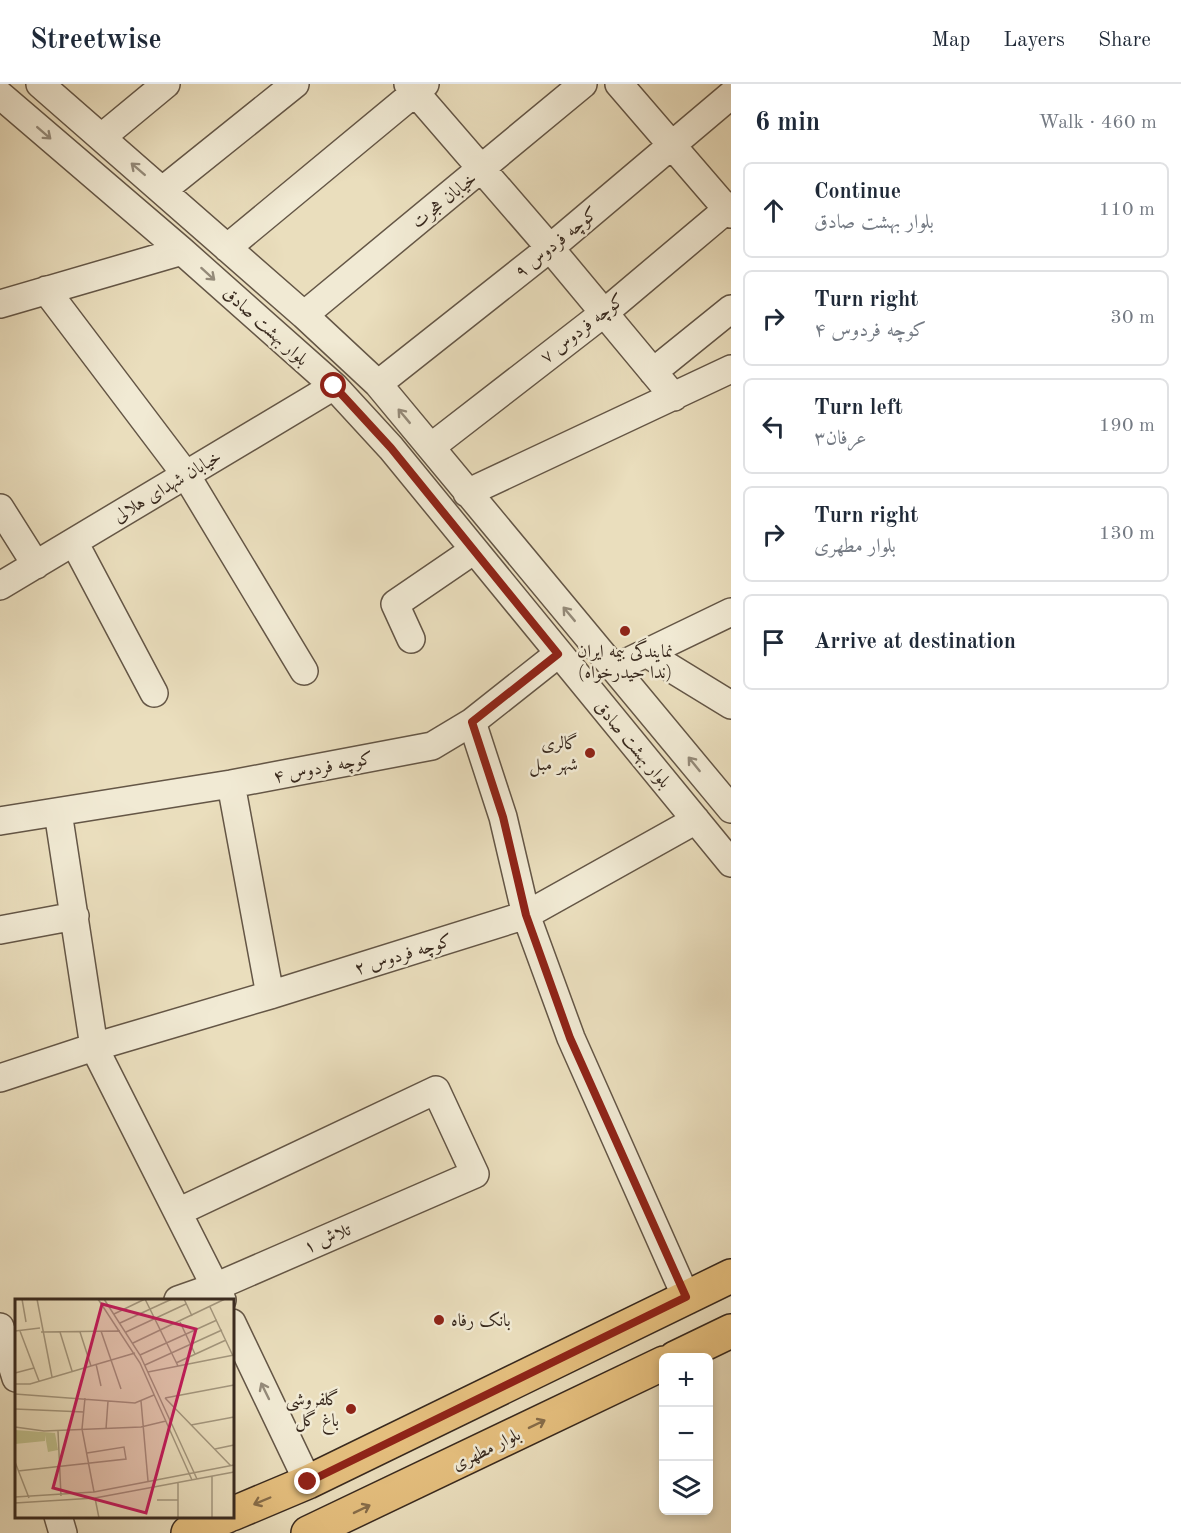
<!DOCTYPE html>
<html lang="en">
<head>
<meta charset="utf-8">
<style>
  :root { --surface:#fff; --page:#f6f6f7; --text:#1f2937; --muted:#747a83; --line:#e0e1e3 }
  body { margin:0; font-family:"Old Standard TT",Amiri,serif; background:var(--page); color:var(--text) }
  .controls { position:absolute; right:18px; bottom:18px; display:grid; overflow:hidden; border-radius:9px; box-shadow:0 3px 9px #0003 }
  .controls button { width:54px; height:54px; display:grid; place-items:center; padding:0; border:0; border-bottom:2px solid var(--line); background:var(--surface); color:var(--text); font:30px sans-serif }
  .stop { position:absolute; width:18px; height:18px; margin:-14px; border:4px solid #8f2418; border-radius:50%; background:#fff }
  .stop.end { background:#8f2418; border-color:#fff; box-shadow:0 2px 6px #0008 }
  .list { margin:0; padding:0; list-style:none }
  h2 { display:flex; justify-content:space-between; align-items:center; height:78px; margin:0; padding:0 24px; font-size:26px }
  h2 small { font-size:20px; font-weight:400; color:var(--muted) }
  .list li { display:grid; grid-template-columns:39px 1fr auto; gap:18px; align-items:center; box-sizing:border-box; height:96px; margin:0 12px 12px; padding:0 12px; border:2px solid var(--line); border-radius:9px }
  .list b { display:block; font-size:22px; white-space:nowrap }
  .list p { margin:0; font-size:20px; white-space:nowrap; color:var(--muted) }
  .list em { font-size:20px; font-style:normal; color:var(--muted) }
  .icon { flex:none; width:33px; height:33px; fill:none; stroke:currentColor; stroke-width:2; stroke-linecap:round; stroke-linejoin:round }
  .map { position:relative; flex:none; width:731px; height:1449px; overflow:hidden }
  header { display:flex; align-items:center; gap:36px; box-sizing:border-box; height:84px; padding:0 30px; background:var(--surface); border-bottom:2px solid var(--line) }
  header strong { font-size:28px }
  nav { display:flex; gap:33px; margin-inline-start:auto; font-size:21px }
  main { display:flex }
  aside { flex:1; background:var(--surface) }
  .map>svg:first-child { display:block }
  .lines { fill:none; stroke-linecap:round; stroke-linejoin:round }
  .minor-casing { stroke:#645646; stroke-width:30 }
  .major-casing { stroke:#38291e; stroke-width:36 }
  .minor { stroke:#f1ead4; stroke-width:27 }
  .major { stroke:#e5bf7e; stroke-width:33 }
  .oneway { stroke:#948a79 }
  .oneway2 { stroke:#866c49 }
  .route { stroke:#8f2418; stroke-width:8 }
  .poi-dot { fill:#8f2418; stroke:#f1ead4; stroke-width:2 }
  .labels { text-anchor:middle; stroke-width:5; stroke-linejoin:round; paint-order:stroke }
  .street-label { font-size:18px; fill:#38291e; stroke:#f1ead4 }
  .poi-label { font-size:18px; fill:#38291e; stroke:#f1ead4; text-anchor:end }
  .inset-road { fill:none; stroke:#a3967d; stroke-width:1.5 }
  .view { fill:#c2185b; fill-opacity:0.15; stroke:#c2185b; stroke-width:3 }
  .inset-edge { fill:none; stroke:#38291e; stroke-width:3 }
</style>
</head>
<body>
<header>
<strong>Streetwise</strong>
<nav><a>Map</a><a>Layers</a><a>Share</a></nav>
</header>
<main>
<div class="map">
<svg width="731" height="1449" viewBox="0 0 731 1449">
  <rect width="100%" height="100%" fill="#eadebd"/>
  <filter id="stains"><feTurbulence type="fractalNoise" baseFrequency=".00333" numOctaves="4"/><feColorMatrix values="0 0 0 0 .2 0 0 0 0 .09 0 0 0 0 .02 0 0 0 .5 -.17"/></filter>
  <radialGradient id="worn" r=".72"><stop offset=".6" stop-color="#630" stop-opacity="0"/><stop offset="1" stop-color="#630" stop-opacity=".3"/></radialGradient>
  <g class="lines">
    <defs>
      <path id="minor" d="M40 0 304 231 378 300 731 725
        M408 0 550 164 674 313
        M619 0 731 130
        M0 11 182 167 334 302 391 364 731 779
        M102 53 166 0
        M163 106 295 0
        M227 164 425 0
        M46 206 186 391 304 587
        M0 220 182 167
        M304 231 583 0
        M653 288 731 225
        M378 300 550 164 731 11
        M431 363 604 229 731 122
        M467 409 731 285
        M0 424 36 481
        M74 458 154 609
        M0 502 334 302
        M411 555 395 520 474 466
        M646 569 731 621
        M615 584 731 528
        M472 638 503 733 526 831 571 954 686 1213
        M231 700 270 911
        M58 728 94 963 222 1216
        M0 737 231 700 432 662 472 638 558 570
        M0 846 75 832
        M0 994 94 963 270 911 526 831 696 736
        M178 1128 436 1006 475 1090 215 1203 178 1216
        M232 1239 308 1398
        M0 1243 16 1294
        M58 1432 63 1449"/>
      <path id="major" d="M675 1274 731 1247
        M232 1430 308 1398 731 1192
        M188 1449 227 1432
        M308 1449 664 1279"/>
    </defs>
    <use href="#minor" class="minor-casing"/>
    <use href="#major" class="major-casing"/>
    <use href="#minor" class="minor"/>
    <use href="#major" class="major"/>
  </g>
  <defs><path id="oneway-shaft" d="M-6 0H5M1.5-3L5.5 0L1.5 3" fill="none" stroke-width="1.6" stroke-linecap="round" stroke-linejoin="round" transform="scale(1.5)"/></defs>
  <g class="oneway">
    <use href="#oneway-shaft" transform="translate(44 49) rotate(41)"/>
    <use href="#oneway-shaft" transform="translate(138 85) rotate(-139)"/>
    <use href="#oneway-shaft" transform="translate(208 190) rotate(42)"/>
    <use href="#oneway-shaft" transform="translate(404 332) rotate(-130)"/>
    <use href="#oneway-shaft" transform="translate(569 530) rotate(-130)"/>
    <use href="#oneway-shaft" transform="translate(694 680) rotate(-129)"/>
    <use href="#oneway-shaft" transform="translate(265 1307) rotate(-116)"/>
  </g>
  <g class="oneway2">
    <use href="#oneway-shaft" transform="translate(537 1340) rotate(-26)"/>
    <use href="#oneway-shaft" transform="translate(262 1417) rotate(157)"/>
    <use href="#oneway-shaft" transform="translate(362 1425) rotate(-26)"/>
  </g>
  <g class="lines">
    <path class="route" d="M308 1398 686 1213 570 954 526 831 503 733 472 638 558 570 391 364 334 302"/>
  </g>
  <g class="poi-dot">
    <circle cx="625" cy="547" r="6"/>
    <circle cx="590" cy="669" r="6"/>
    <circle cx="439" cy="1236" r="6"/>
    <circle cx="351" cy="1325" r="6"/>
  </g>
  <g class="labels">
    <g class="street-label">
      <text transform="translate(444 116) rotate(-39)" y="6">خیابان هجرت</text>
      <text transform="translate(556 158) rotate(-39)" y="6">کوچه فردوس ۹</text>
      <text transform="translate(266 242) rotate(42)" y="6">بلوار بهشت صادق</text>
      <text transform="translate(582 244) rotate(-38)" y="6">کوچه فردوس ۷</text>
      <text transform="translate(167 402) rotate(-31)" y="6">خیابان شهدای هلالی</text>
      <text transform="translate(633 660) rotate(50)" y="6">بلوار بهشت صادق</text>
      <text transform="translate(323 683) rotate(-11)" y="6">کوچه فردوس ۴</text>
      <text transform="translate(403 870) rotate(-17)" y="6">کوچه فردوس ۲</text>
      <text transform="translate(327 1154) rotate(-23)" y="6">تلاش ۱</text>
      <text transform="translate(486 1365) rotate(-26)" y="6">بلوار مطهری</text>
    </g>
    <g class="poi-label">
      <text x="625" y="573" text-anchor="middle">نمایندگی بیمه ایران<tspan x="625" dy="21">(ندا حیدرخواه)</tspan></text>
      <text x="578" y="665">گالری<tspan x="578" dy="21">شهر مبل</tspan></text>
      <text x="451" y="1242" text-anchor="start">بانک رفاه</text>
      <text x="339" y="1321">گلفروشی<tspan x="339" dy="21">باغ گل</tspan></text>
    </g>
  </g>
  <g transform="translate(15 1215)">
    <rect width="219" height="219" fill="#eadebd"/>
    <path d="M0 131 40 134 43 151 33 153 30 136V142L0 145Z" fill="#bfbf8c"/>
    <path class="inset-road" d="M7 0 11 23M22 0 37 78M83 0 125 64 177 181M89 0 125 56 182 180M130 0 163 67M169 0 177 17M195 8 218 57M99 15 130 0M165 23 180 55M105 24 157 0M0 32 25 29M5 32 24 82M86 32 106 90M26 33 105 32M45 33 57 72M65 33 76 67M111 33 171 5M118 44 210 0M125 56 202 21M161 64 211 41M81 65 86 87M130 66 207 31M133 73 219 56M0 74 19 69M0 85H15L120 54M0 95 120 104 139 96M70 99 67 130 79 193M150 99 216 167M150 99 219 86M126 102 133 182M0 110 69 113M176 126 219 118M0 128 29 132 126 128 151 122M91 130 93 102M43 132 46 197M200 150 219 146M0 163 14 199M3 172 111 160 109 148 72 154M0 198 79 193 219 166M80 199 84 219M142 201H163M0 204 80 199 219 173M163 219V184M197 219V177"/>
    <path class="view" d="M87 5 181 30 131 214 38 189Z"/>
    <rect width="219" height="219" class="inset-edge"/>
  </g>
  <rect width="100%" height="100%" filter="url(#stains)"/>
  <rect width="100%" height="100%" fill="url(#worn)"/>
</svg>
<div class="controls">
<button>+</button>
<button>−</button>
<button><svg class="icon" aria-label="layers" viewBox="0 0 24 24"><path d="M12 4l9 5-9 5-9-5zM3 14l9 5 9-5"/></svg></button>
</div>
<div class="stop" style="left:334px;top:302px"></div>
<div class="stop end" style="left:308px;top:1398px"></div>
</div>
<aside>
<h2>6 min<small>Walk · 460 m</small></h2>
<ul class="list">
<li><svg class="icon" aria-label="ahead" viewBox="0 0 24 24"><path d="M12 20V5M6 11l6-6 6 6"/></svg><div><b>Continue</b><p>بلوار بهشت صادق</p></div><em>110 m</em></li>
<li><svg class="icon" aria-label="right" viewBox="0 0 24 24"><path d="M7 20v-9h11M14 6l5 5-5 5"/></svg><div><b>Turn right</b><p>کوچه فردوس ۴</p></div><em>30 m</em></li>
<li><svg class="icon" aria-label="left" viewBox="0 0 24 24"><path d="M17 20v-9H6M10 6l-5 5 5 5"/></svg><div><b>Turn left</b><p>عرفان۳</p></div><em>190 m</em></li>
<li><svg class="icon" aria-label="right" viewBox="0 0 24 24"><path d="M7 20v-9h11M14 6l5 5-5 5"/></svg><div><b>Turn right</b><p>بلوار مطهری</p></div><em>130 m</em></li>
<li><svg class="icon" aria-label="arrive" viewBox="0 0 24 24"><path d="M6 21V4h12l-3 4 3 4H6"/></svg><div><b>Arrive at destination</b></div></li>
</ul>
</aside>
</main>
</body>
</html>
